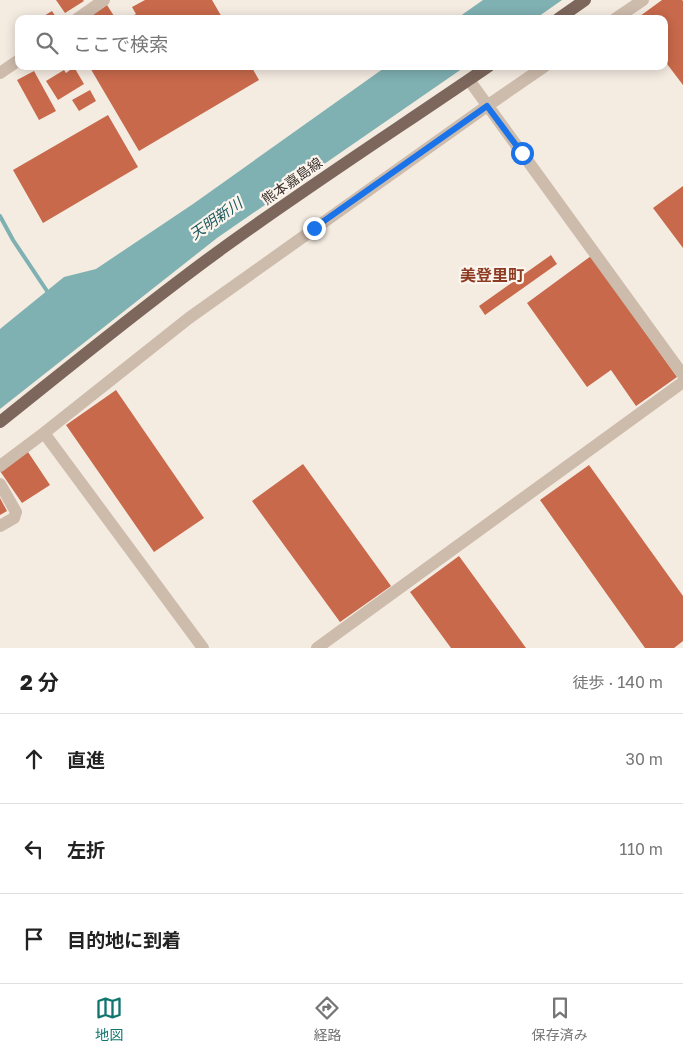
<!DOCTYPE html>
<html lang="ja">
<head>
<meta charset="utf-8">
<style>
  :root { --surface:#fff; --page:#f2f2f2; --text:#222; --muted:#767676; --line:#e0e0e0; --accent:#0f766e }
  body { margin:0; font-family:"Golos Text","Noto Sans JP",sans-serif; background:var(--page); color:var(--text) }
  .stop { position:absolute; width:15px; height:15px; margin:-11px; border:4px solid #1a73e8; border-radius:50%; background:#fff }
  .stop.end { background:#1a73e8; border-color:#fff; box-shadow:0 1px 5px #0008 }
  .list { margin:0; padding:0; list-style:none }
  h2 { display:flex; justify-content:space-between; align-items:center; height:65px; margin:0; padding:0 20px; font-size:21px }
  h2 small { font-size:16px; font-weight:400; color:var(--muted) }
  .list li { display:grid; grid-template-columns:32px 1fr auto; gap:15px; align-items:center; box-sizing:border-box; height:90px; padding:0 20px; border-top:1px solid var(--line) }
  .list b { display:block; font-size:19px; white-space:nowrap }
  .list em { font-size:16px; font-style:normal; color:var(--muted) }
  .icon { flex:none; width:28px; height:28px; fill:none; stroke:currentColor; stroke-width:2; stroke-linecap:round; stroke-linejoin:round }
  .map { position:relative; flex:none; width:683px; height:648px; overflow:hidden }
  .search { position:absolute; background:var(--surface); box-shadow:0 2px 12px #0003; left:15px; right:15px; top:15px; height:55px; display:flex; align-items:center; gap:12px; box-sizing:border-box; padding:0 18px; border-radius:10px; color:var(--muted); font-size:19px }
  .sheet { height:335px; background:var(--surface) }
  nav { display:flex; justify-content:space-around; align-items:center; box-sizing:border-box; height:70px; border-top:1px solid var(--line); background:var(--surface); font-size:14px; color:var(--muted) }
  nav a { display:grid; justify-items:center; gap:2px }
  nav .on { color:var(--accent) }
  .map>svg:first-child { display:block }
  .water { fill:#7fb0b2 }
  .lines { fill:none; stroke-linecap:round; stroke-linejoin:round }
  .stream { stroke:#7fb0b2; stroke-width:4 }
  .building { fill:#c8694b }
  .street { stroke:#cdbbac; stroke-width:12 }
  .primary { stroke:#7d675c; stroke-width:12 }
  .route { stroke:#1a73e8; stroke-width:6 }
  .labels { text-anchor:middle; stroke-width:4.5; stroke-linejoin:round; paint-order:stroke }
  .street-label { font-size:14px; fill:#3b302b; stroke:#fbf5ee }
  .water-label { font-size:15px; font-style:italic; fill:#1f5a5e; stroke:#fbf5ee }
  .quarter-label { font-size:16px; font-weight:bold; fill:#8c3b22; stroke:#fbf5ee }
</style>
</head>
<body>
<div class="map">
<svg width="683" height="648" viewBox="0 0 683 648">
  <rect width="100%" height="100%" fill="#f4ebe1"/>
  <path class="water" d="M483 0H562L535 19H456Z
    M387 66H466L217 238 0 409V329L64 277 96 269 193 204Z"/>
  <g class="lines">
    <path class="stream" d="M0 216 13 240 49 294"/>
  </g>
  <path class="building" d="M56 0H83L84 1 65 13Z
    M145 0H212L223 19H127L136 14 132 7Z
    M662 0H682L683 1V85L664 60V19H636Z
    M107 5 114 16 109 19H90L89 17Z
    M52 11 57 19H39Z
    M89 66H251L259 80 139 151Z
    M74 67 84 84 58 100 46 81 64 70 66 73Z
    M34 71 56 111 39 120 17 80Z
    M90 90 96 101 79 111 72 100Z
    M108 115 138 167 43 223 13 170Z
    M683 186V248L653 208Z
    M551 255 557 264 485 315 479 306Z
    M591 256 677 377 636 406 611 370 587 387 527 303Z
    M116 390 204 518 154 552 66 425Z
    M28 452 50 485 22 503 0 471Z
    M303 464 391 586 340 622 252 501Z
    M589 465 683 596V641L674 648H645L540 500Z
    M0 498 7 511 0 515Z
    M459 556 526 648H451L410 592Z"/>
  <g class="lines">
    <path class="street" d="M77 19 104 0
      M615 19 643 0
      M0 73 19 60
      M469 80 683 375
      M44 433 203 648
      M0 466 44 433 189 318 487 106 545 66
      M0 484 16 512 14 518 0 526
      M317 648 683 382"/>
    <path class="primary" d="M558 19 585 0
      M0 422C74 363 147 303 223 248 310 185 400 127 489 66"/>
  </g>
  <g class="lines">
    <path class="route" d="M314 228 487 106 522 153"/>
  </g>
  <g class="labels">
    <g class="street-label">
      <text transform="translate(292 181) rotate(-35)" y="5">熊本嘉島線</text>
    </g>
    <g class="water-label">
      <text transform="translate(216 219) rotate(-35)" y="5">天明新川</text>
    </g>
    <g class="quarter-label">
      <text x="492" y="281">美登里町</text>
    </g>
  </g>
</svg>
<div class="stop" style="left:522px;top:153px"></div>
<div class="stop end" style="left:314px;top:228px"></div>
<div class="search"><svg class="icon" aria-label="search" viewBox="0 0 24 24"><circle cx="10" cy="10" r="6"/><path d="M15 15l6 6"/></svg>ここで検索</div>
</div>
<section class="sheet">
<h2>2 分<small>徒歩 · 140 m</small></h2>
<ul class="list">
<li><svg class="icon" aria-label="ahead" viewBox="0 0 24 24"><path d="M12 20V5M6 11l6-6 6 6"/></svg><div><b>直進</b></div><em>30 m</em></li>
<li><svg class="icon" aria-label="left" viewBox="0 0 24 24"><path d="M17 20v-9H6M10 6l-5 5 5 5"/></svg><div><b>左折</b></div><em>110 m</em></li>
<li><svg class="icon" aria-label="arrive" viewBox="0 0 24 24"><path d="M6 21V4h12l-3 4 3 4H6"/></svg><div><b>目的地に到着</b></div></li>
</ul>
</section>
<nav>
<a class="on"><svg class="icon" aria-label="map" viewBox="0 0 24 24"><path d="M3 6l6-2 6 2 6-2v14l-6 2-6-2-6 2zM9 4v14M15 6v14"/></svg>地図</a>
<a><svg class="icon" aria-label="directions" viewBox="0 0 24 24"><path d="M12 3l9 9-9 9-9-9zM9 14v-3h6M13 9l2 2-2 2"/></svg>経路</a>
<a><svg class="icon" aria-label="saved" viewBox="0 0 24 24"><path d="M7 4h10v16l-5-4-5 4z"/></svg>保存済み</a>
</nav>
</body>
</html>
